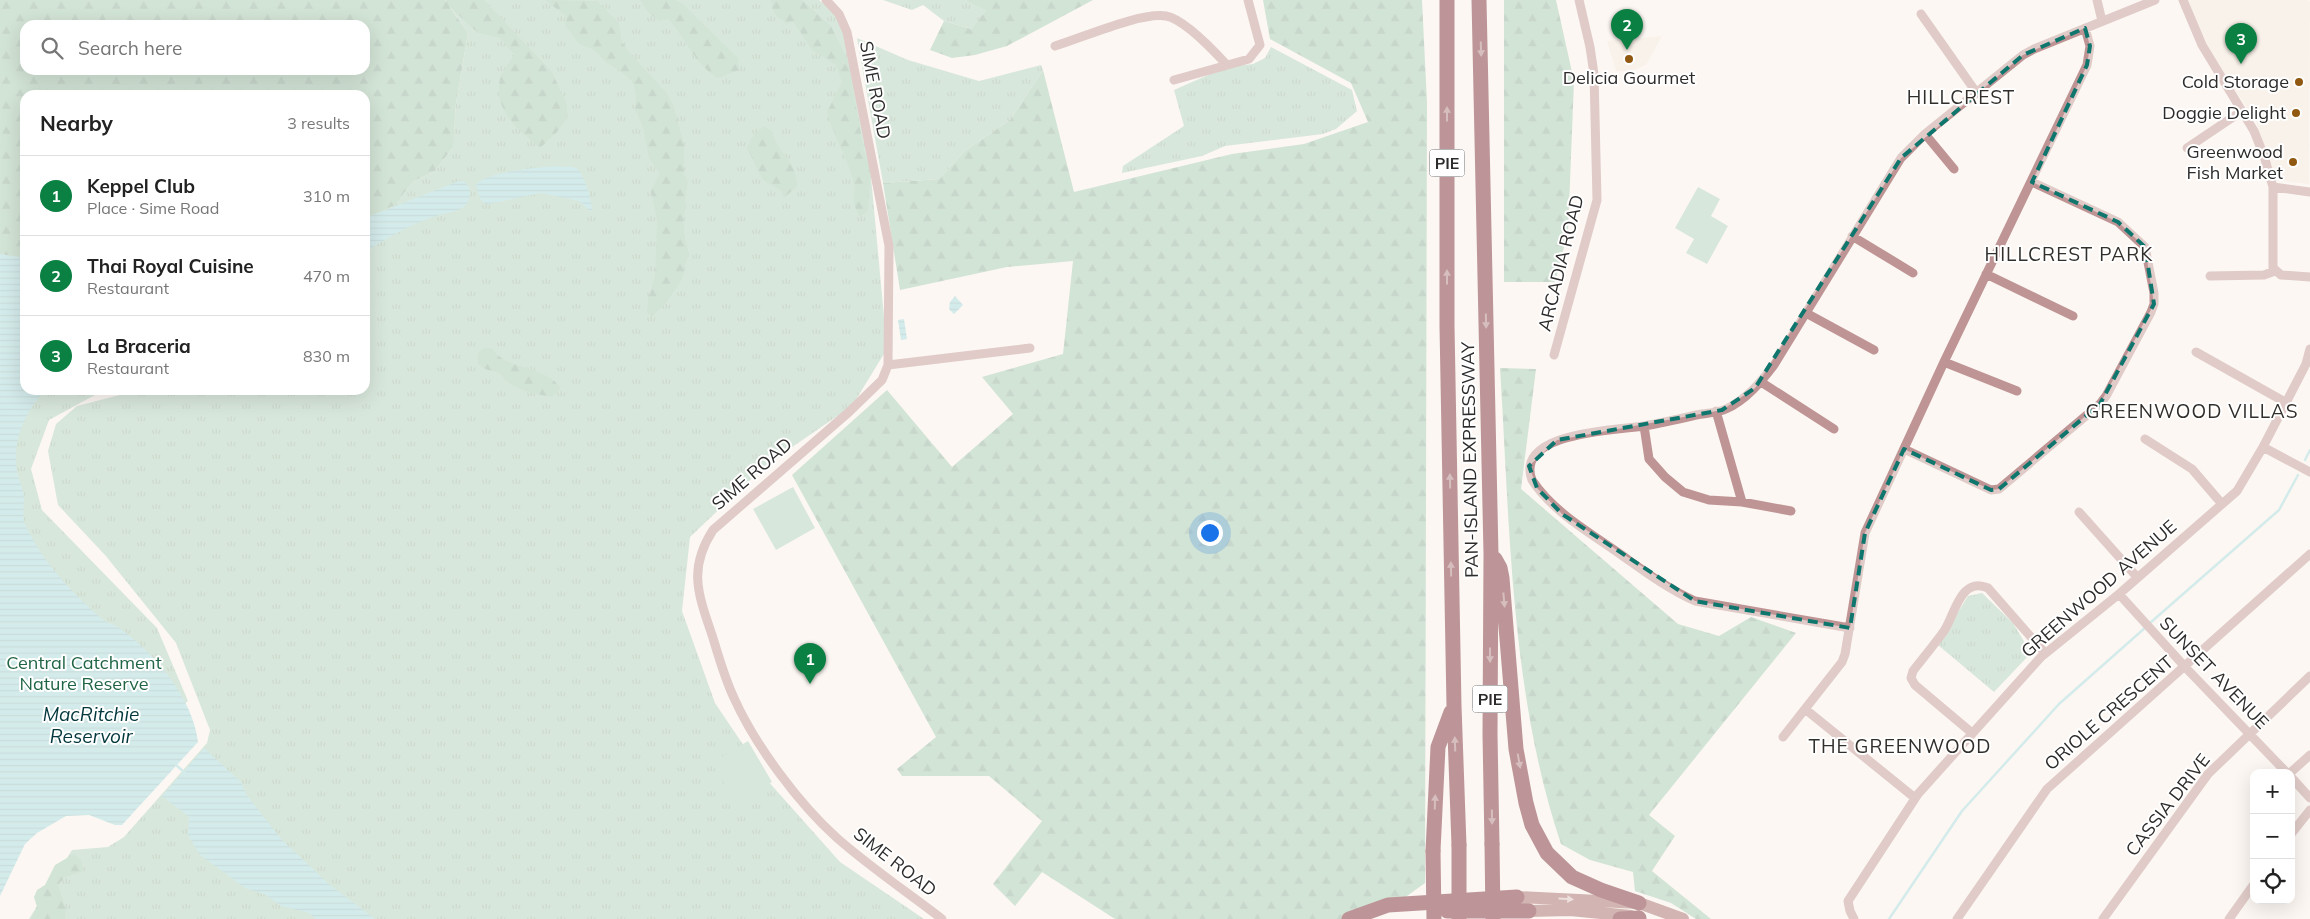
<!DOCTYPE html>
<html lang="en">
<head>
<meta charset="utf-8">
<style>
  :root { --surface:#fff; --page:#f2f2f2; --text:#222; --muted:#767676; --line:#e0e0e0; --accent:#0b8043 }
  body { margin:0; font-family:Mulish,sans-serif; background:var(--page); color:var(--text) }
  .controls { position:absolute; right:15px; bottom:15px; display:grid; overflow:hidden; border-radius:10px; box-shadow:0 5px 20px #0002 }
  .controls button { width:45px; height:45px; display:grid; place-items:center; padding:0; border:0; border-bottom:1px solid var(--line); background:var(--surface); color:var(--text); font:25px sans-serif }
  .you { position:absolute; left:1209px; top:532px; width:18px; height:18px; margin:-12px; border:4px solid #fff; border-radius:50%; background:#1a73e8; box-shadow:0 0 0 8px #1a73e833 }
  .badge { display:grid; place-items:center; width:32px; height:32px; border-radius:50%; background:var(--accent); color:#fff; font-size:16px; font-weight:700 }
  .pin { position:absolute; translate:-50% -41px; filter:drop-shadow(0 1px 2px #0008) }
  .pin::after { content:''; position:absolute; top:26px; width:18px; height:15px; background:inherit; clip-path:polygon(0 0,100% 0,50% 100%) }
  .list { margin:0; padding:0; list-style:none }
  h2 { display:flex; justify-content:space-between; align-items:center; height:65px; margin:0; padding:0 20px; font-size:21px }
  h2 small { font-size:16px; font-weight:400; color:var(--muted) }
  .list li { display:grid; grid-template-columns:32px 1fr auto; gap:15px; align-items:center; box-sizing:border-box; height:80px; padding:0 20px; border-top:1px solid var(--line) }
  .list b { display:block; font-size:19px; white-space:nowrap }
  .list p { margin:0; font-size:16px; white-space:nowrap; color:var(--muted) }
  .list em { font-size:16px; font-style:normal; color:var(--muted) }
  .icon { flex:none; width:28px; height:28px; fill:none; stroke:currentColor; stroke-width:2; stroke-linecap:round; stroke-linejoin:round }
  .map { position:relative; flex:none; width:2310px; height:919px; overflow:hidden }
  .search { position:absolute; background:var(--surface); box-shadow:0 5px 20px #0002; left:20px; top:20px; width:350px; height:55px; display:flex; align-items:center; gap:12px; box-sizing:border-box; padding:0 18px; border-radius:15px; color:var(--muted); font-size:19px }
  .panel { position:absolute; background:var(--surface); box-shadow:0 5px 20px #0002; left:20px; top:90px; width:350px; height:305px; border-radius:15px }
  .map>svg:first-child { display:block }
  .built { fill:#f7ebe1 }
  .grass { fill:url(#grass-tufts); fill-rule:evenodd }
  .forest { fill:url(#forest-firs); fill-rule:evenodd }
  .pitch { fill:#aed3be }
  .water { fill:url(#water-rules) }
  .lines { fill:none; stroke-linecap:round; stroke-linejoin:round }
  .stream { stroke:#a5dce2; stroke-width:2.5 }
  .minor { stroke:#bf9495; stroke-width:9 }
  .secondary { stroke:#a06366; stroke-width:12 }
  .motorway { stroke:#721e2a; stroke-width:15 }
  .motorway-bridge { stroke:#721e2a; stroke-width:15 }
  .oneway { fill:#aa787f }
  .oneway2 { fill:#d9c1c2 }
  .marked { fill:none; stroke:#0f766e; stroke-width:4; stroke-dasharray:10 6; stroke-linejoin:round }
  .poi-dot { fill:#905810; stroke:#fff; stroke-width:2 }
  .labels { text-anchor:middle; stroke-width:4; stroke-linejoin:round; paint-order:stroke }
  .shield { fill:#fff; stroke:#6d6b6b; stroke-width:1 }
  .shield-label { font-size:16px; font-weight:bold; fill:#2e2c2b }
  .poi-label { font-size:18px; fill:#2e2c2b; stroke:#fff; text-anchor:end }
  .street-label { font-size:18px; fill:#2e2c2b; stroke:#fff }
  .park-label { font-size:18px; fill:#206545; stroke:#fff }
  .neighbourhood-label { font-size:19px; letter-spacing:1px; fill:#322f2b; stroke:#fff }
  .water-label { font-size:19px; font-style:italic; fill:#02383d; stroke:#fff }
</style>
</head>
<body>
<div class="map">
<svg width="2310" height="919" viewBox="0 0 2310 919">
  <defs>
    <pattern id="grass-tufts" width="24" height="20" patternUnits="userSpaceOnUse" patternTransform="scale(1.25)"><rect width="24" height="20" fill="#aed3be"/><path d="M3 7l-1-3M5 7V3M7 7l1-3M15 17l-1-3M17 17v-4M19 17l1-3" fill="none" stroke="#96b5a3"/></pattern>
    <pattern id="forest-firs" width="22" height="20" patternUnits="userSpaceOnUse" patternTransform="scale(1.25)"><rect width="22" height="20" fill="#a1ccb4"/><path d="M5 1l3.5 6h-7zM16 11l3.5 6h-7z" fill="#8baf9b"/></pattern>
    <pattern id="water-rules" width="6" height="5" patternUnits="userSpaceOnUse" patternTransform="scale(1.25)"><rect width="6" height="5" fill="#a5dce2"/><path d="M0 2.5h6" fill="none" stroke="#8ebdc2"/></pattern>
  </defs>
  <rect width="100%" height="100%" fill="#fcf7f2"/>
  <path class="built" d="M2188 0H2308L2310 2 2309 184 2274 180 2256 122 2204 42Z
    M1662 36 1646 65 1632 71H1616L1607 41Z"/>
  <path class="grass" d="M0 0H417L454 131 456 103 468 33 445 0H819L840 17 870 166 887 349 852 406 766 465 690 537 682 611 715 703 767 780 840 862 924 919H29L72 850 108 847 124 837 207 743 210 730 176 643 105 555 58 505 48 451 56 424 77 406 139 390H365V95H25V390H114L95 395 49 420 31 469 42 510 157 628 188 701 58 801 7 856 0 882ZM25 25H365V70H25ZM453 147 435 171 412 182Z
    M883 0H965L987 9 971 29 944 21 923 5 912 10Z
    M857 38 908 60 979 81 1041 65 1043 70 1010 120 965 151 939 179 883 183Z
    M1271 47 1352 90 1357 111 1336 129 1323 134 1225 146 1202 156 1122 173 1123 166 1184 126 1174 90 1226 67 1253 64 1265 58Z
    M1982 593 2013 623 2031 653 1994 692 1938 645 1968 596Z"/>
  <path class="forest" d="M0 0H445L446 2V0H484L552 72 567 105 568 117 557 132 540 148C518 129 493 111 500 78 502 71 510 62 514 55L500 38 478 33 449 6 468 33 456 103 453 147 435 171 412 182 395 205 365 218V95H25V258L0 254ZM25 25H365V70H25Z
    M545 0 597 1 619 23 622 42 628 51 666 92 673 105 684 144V175L688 182 685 200 687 207C680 215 685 246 690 255 683 263 686 269 682 278 678 288 660 312 651 316L647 312 648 299 655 276 657 221 651 190 660 174 649 158 643 127 635 109 636 95 633 82 619 70 607 63 593 49 579 44 565 25 567 17Z
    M640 0H675L683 4 738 58 739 70 718 78C694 64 686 38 668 19L659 21 648 12Z
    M771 0H802L831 26 848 61 864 151 871 169 868 210 860 217C848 197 858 197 853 180 847 157 833 135 827 112L842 82 836 65 812 50 793 21 787 24 777 17 772 8Z
    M965 0H1093L1007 46 975 55 952 58 930 50 944 21 971 29 986 10Z
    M1263 0H1422L1427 103 1425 883 1400 901 1343 919H1115L1042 872 1015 906 993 884 1042 821 989 776H902L897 769 936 737 792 475 887 390 952 467 1013 414 982 377 1063 354 1073 261 1007 267 900 290 883 183 939 179 965 151 1010 120 1043 70 1074 192 1232 154 1304 144 1368 122 1351 83 1270 39Z
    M1504 0H1556L1574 81 1568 232 1555 282H1504Z
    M764 126 772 131C776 152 798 162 797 186L784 198 780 190 763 180 747 148 752 137Z
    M483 348H491C495 352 500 358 506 361 520 367 556 374 560 389L552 397C535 394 509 389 500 373L485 369 478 364V354Z
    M1500 368 1536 369 1521 489 1678 624 1719 636 1751 617 1796 633 1649 815 1675 836 1652 871 1711 919H1696L1671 903 1635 891 1633 872 1590 860 1561 844C1510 692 1510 526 1500 368Z
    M74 854 81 860 84 871 65 877 58 885 66 909 65 919H31L37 907 34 897 37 890 45 885 55 865Z"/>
  <path class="pitch" d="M1698 187 1720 199 1711 216 1728 226 1707 264 1686 253 1694 239 1675 228Z
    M793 487 815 528 776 550 753 509Z
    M748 741 772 782 736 803 712 763Z"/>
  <path class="water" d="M560 166C565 167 572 166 576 168 584 172 592 201 592 210L590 211 579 201 541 193 489 204H485L480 199 476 185C485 171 542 167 560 166Z
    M459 181 465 182C471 189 472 195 467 203 463 211 447 213 439 215 413 223 391 236 368 250L365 256V218Z
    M0 254 25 258V390H46C23 413 11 444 18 476 19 481 22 486 23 491 26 503 21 515 25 524 41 560 71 592 101 618 106 623 115 624 121 629 155 654 193 698 198 742L122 825H115L89 815 66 816 37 833 25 844 0 896Z
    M955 296 963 305 954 314 949 309 950 302Z
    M904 319 907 339 901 340 898 320Z
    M204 748 241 782 246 794 282 840 330 885 375 919H316L309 913 281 906 266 895 245 888 200 855 188 835 189 817 162 796Z"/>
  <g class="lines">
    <path class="stream" d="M2305 460 2310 450
      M2150 623 2279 510 2298 475
      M176 765 185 773
      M1889 919 1962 811 2059 704 2146 627"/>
    <path class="minor" d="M826 0 839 14 847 32 889 246 888 365 882 380 849 412 713 530C687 570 699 596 713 638 719 658 725 679 734 698 755 745 799 804 837 838 870 867 907 892 942 919
      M2097 0 2102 21
      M2183 0 2202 45 2254 131 2264 156 2273 187V268L2281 275 2310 277
      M1921 14 1976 92
      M1055 46C1082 38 1140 12 1166 16 1184 19 1214 51 1226 64
      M1174 80 1249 59 1260 45 1248 0
      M1925 134 1954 169
      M2187 148 2242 111
      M2273 187 2310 192
      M1852 236 1913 273
      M1986 274 2073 316
      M2210 276 2264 275 2275 271
      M1806 313 1874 350
      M2196 352 2285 402
      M1554 355 1597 200 1594 74 1590 47 1579 0
      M1944 362 2017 391
      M888 365 1030 348
      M1761 382 1834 429
      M1716 411 1742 502
      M1644 426 1649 459 1665 477 1683 492 1709 500 1742 502 1791 511
      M2145 439 2192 469 2222 504
      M2263 447 2310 472
      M1904 449 1991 490 1999 489 2100 404 2106 396 2151 312 2154 304V293L2145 247 2118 222 2032 182
      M2079 512 2137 577
      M2119 594 2186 668 2287 773
      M1850 628 1695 601C1668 589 1644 571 1620 554 1589 532 1553 512 1532 480 1514 432 1617 430 1644 426 1662 423 1679 419 1696 415 1706 413 1717 413 1726 409 1746 400 1761 382 1774 365L1901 158 1925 134 2023 55 2034 49 2155 0
      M1805 709 1915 798
      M1972 733 1915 685 1911 678 1913 671C1923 658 1934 645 1944 631 1955 615 1960 576 1988 588L2045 653
      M1783 737 1842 662 1845 654 1865 533 1944 362 2087 65 2090 46 2085 28
      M2290 773 2310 755
      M2291 777 2310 798
      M2291 834 2310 810
      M1854 919 1850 911 1848 901 1918 794 2041 657 2119 594 2237 491 2263 447 2306 364 2310 349
      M1957 919 2047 789 2310 554
      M2103 919 2208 774 2310 676
      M2229 919 2254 884"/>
    <path class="secondary" d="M1631 916 1570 910 1529 911 1520 904 1517 897 1639 903 1683 919"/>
    <path class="motorway" d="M1447 0V326L1454 706 1459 845
      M1479 0 1491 554 1490 734 1492 844
      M1495 559 1500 568 1502 578 1516 749 1526 803 1532 825 1547 853 1572 877 1601 890 1639 903
      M1433 851 1438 747 1451 712
      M1447 911H1529
      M1349 919 1388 905 1517 897
      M1620 919 1639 918"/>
    <path class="motorway-bridge" d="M1492 844 1493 919
      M1459 845V919
      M1433 851 1434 919"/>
  </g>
  <defs><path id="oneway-solid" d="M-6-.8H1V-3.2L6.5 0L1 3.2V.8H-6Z" transform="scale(1.25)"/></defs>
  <g class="oneway">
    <use href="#oneway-solid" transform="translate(1481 49) rotate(88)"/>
    <use href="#oneway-solid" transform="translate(1447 114) rotate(-90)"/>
    <use href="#oneway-solid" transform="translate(1447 277) rotate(-90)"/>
    <use href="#oneway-solid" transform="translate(1486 321) rotate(89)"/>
    <use href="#oneway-solid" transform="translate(1450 481) rotate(-91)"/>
    <use href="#oneway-solid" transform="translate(1451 569) rotate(-91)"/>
    <use href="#oneway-solid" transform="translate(1504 600) rotate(85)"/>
    <use href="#oneway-solid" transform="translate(1490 655) rotate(90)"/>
    <use href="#oneway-solid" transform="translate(1455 744) rotate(-92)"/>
    <use href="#oneway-solid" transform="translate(1519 761) rotate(80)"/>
    <use href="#oneway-solid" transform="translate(1435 802) rotate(-88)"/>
    <use href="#oneway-solid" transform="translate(1492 817) rotate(89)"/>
  </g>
  <use class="oneway2" href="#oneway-solid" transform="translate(1566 899) rotate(3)"/>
  <path d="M0 0H2310V919H0ZM2085 28 2090 46 2087 65 2032 182 2118 222 2145 247 2154 304 2100 404 1999 489 1991 490 1904 449 1865 533 1850 628 1695 601 1562 514 1537 488 1529 466 1557 440 1722 410 1755 388 1901 158 2023 55Z" fill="#fcf7f2" fill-opacity=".55" fill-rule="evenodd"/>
  <path class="marked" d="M2085 28 2090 46 2087 65 2032 182 2118 222 2145 247 2154 304 2100 404 1999 489 1991 490 1904 449 1865 533 1850 628 1695 601 1562 514 1537 488 1529 466 1557 440 1722 410 1755 388 1901 158 2023 55Z"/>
  <g class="poi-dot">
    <circle cx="1629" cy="59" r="5"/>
    <circle cx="2299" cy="82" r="5"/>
    <circle cx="2296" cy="113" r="5"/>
    <circle cx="2293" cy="162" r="5"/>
  </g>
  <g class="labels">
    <g class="shield">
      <rect x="1429.5" y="149.5" width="35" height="27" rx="4"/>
      <rect x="1472.5" y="685.5" width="35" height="27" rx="4"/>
    </g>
    <g class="shield-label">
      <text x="1447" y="169">PIE</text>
      <text x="1490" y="705">PIE</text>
    </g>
    <g class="poi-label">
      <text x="1629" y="84" text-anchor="middle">Delicia Gourmet</text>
      <text x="2289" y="88">Cold Storage</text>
      <text x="2286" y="119">Doggie Delight</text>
      <text x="2283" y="158">Greenwood<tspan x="2283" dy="21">Fish Market</tspan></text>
    </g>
    <g class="street-label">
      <text transform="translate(875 90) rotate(79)" y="6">SIME ROAD</text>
      <text transform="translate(1561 263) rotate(-76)" y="6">ARCADIA ROAD</text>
      <text transform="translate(1470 460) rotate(-91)" y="6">PAN-ISLAND EXPRESSWAY</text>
      <text transform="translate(752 474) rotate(-41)" y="6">SIME ROAD</text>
      <text transform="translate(2099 589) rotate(-41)" y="6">GREENWOOD AVENUE</text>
      <text transform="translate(2214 673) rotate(46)" y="6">SUNSET AVENUE</text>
      <text transform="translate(2109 713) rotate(-41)" y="6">ORIOLE CRESCENT</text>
      <text transform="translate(2168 805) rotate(-52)" y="6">CASSIA DRIVE</text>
      <text transform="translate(895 862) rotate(38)" y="6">SIME ROAD</text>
    </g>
    <g class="park-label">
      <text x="84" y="669">Central Catchment<tspan x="84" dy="21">Nature Reserve</tspan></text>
    </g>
    <g class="neighbourhood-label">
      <text x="1961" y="104">HILLCREST</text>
      <text x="2069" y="261">HILLCREST PARK</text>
      <text x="2192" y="418">GREENWOOD VILLAS</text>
      <text x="1900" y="753">THE GREENWOOD</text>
    </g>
    <g class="water-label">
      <text x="91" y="721">MacRitchie<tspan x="91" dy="22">Reservoir</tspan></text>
    </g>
  </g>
</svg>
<div class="controls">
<button>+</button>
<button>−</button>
<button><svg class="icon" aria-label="locate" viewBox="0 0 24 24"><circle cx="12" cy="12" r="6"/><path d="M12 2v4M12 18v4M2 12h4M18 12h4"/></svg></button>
</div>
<div class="you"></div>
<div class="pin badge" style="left:810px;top:684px">1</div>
<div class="pin badge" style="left:1627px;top:50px">2</div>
<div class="pin badge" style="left:2241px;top:64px">3</div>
<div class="search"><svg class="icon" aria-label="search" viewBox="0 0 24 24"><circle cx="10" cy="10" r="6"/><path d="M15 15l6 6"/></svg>Search here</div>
<section class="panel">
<h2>Nearby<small>3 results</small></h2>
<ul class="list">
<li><span class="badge">1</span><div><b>Keppel Club</b><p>Place · Sime Road</p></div><em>310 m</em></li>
<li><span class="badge">2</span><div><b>Thai Royal Cuisine</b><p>Restaurant</p></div><em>470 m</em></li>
<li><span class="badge">3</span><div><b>La Braceria</b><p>Restaurant</p></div><em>830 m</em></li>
</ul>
</section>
</div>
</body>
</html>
